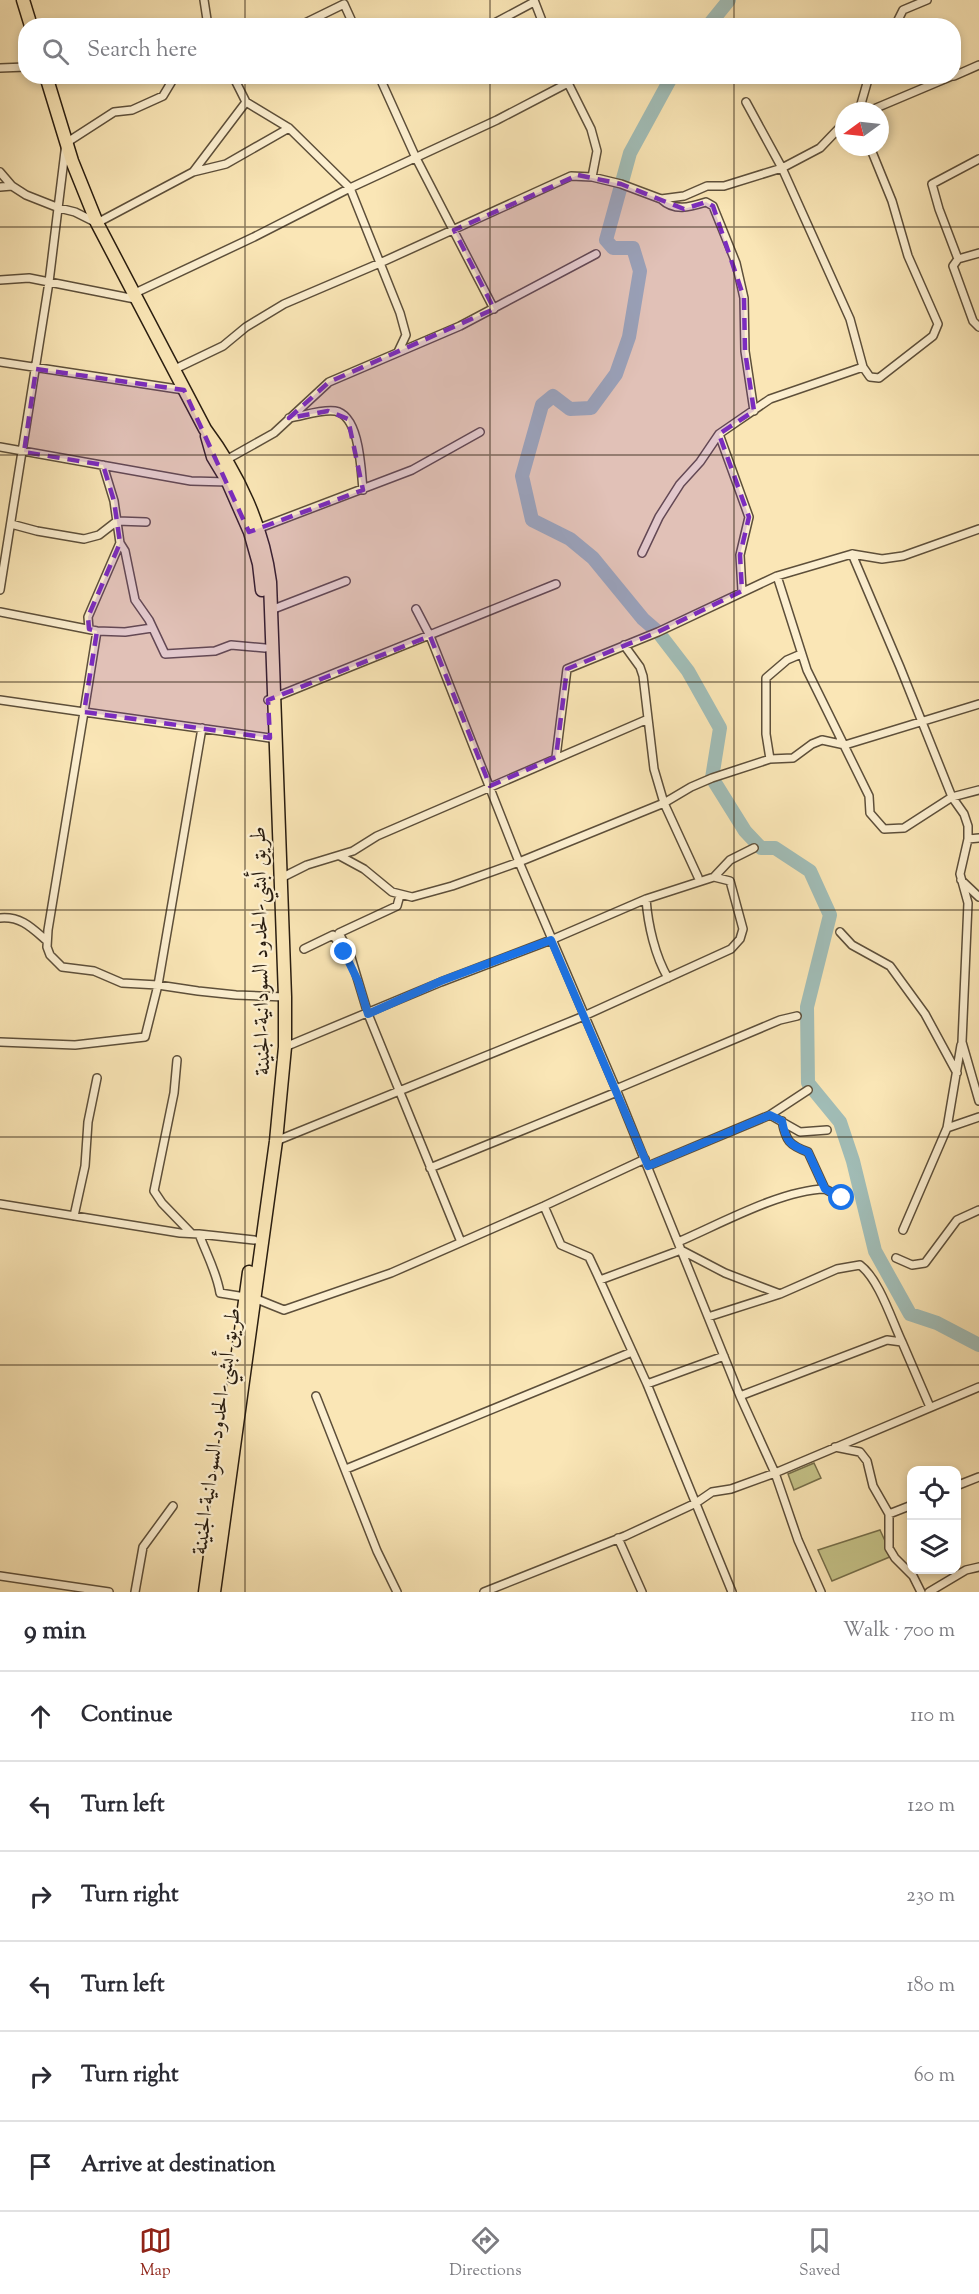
<!DOCTYPE html>
<html lang="en">
<head>
<meta charset="utf-8">
<style>
  :root { --surface:#fff; --page:#f2f2f3; --text:#2b2b33; --muted:#7c7c81; --line:#e1e1e2; --accent:#8f2418 }
  body { margin:0; font-family:"Sorts Mill Goudy",Amiri,serif; background:var(--page); color:var(--text) }
  .controls { position:absolute; right:18px; bottom:18px; display:grid; overflow:hidden; border-radius:12px; box-shadow:0 3px 9px #0003 }
  .controls button { width:54px; height:54px; display:grid; place-items:center; padding:0; border:0; border-bottom:2px solid var(--line); background:var(--surface); color:var(--text); font:30px sans-serif }
  .compass { position:absolute; left:835px; top:102px; width:54px; height:54px; border-radius:50%; background:var(--surface); box-shadow:0 3px 9px #0003; rotate:255deg }
  .stop { position:absolute; width:18px; height:18px; margin:-14px; border:4px solid #1a73e8; border-radius:50%; background:#fff }
  .stop.end { background:#1a73e8; border-color:#fff; box-shadow:0 2px 6px #0008 }
  .list { margin:0; padding:0; list-style:none }
  h2 { display:flex; justify-content:space-between; align-items:center; height:78px; margin:0; padding:0 24px; font-size:26px }
  h2 small { font-size:20px; font-weight:400; color:var(--muted) }
  .list li { display:grid; grid-template-columns:39px 1fr auto; gap:18px; align-items:center; box-sizing:border-box; height:90px; padding:0 24px; border-top:2px solid var(--line) }
  .list b { display:block; font-size:22px; white-space:nowrap }
  .list em { font-size:20px; font-style:normal; color:var(--muted) }
  .icon { flex:none; width:33px; height:33px; fill:none; stroke:currentColor; stroke-width:2; stroke-linecap:round; stroke-linejoin:round }
  .map { position:relative; flex:none; width:979px; height:1592px; overflow:hidden }
  .search { position:absolute; background:var(--surface); box-shadow:0 3px 9px #0003; left:18px; right:18px; top:18px; height:66px; display:flex; align-items:center; gap:15px; box-sizing:border-box; padding:0 21px; border-radius:24px; color:var(--muted); font-size:22px }
  .sheet { height:618px; background:var(--surface) }
  nav { display:flex; justify-content:space-around; align-items:center; box-sizing:border-box; height:84px; border-top:2px solid var(--line); background:var(--surface); font-size:16px; color:var(--muted) }
  nav a { display:grid; justify-items:center; gap:3px }
  nav .on { color:var(--accent) }
  .map>svg:first-child { display:block }
  .green { fill:#c5c389; stroke:#77704c; stroke-width:1.5 }
  .lines { fill:none; stroke-linecap:round; stroke-linejoin:round }
  .river { stroke:#a1bdb7; stroke-width:14 }
  .street-casing { stroke:#5d4f3a; stroke-width:10 }
  .highway-casing { stroke:#291d10; stroke-width:15 }
  .street { stroke:#fcefd0; stroke-width:7 }
  .highway { stroke:#fae6b6; stroke-width:12 }
  .route { stroke:#1a73e8; stroke-width:8 }
  .marked { fill:#7b2cbf; fill-opacity:0.2; stroke:#7b2cbf; stroke-width:4.5; stroke-dasharray:12 8; stroke-linejoin:round }
  .grid { fill:none; stroke:#291d10; stroke-width:1.5; stroke-opacity:0.55 }
  .labels { text-anchor:middle; stroke-width:4.5; stroke-linejoin:round; paint-order:stroke }
  .street-label { font-size:22px; fill:#291d10; stroke:#fcefd0 }
</style>
</head>
<body>
<div class="map">
<svg width="979" height="1592" viewBox="0 0 979 1592">
  <rect width="100%" height="100%" fill="#fae6b6"/>
  <filter id="stains"><feTurbulence type="fractalNoise" baseFrequency=".00333" numOctaves="4"/><feColorMatrix values="0 0 0 0 .2 0 0 0 0 .09 0 0 0 0 .02 0 0 0 .5 -.17"/></filter>
  <radialGradient id="worn" r=".72"><stop offset=".6" stop-color="#630" stop-opacity="0"/><stop offset="1" stop-color="#630" stop-opacity=".3"/></radialGradient>
  <path class="green" d="M814 1463 821 1478 794 1490 788 1474Z
    M880 1530 892 1556 832 1581 818 1550Z"/>
  <g class="lines">
    <path class="river" d="M708 26 729 0
      M672 76 630 153 606 240 613 248H633L640 271 629 337 616 374 591 408 570 409 553 396 542 405 522 476 532 520 570 539 593 558 643 619 658 632 688 671 720 728 712 778 745 831 761 848H775L810 871 830 915 807 1007 808 1083 840 1122 853 1161 875 1251 910 1314 937 1323 979 1345"/>
    <defs>
      <path id="street" d="M204 0 208 26
        M534 0 544 26
        M299 26 344 4 354 26
        M489 26 534 2
        M895 26 903 10 927 0
        M0 68 26 67
        M233 76 246 102 289 128 350 188 400 313 406 335 398 352
        M379 76 416 158 494 309
        M954 76 979 65
        M381 81 390 76
        M568 83 591 129 597 151 592 177
        M859 111 869 76
        M869 111 952 76
        M0 172 12 186 26 195 59 208 75 212 97 223 193 172 246 102
        M193 172 226 164 289 128
        M0 187 12 186
        M661 199C675 212 690 207 706 202L713 206 736 263 744 298 745 351 754 411
        M979 253 958 259 953 266 973 321 979 327
        M958 259 939 209 932 184 979 159
        M0 280 29 278 135 299
        M133 294 254 237 350 188 497 120 568 83 565 76
        M0 362 184 390
        M863 367 870 377 879 378 933 336 938 324 908 256 892 201 870 147
        M173 370 223 346 246 327 284 304 380 263 571 176 592 177 621 184 661 199 684 196 707 186H724L782 168 820 148 844 123
        M289 418C303 416 321 409 335 411 360 415 361 470 363 490
        M719 434 749 517 740 555 742 591
        M0 447 191 481 228 482
        M226 460 274 433 329 382 460 326 596 254
        M103 465 114 501 120 543 125 551 135 600 149 620 165 654 215 651 231 645 265 648
        M11 524 37 531 84 539 99 535 117 521 146 522
        M257 529 412 470 480 432
        M642 553 659 517 680 484 700 462 719 434 770 399 863 367 850 319 782 168 746 102
        M852 554 900 667 952 797 964 814 968 826V839L960 874 968 903 962 1042 979 1101
        M777 576 807 670 869 796 870 813 884 829 904 828 952 797 979 790
        M0 590 49 282 66 143 114 112 132 110 163 96 175 76
        M416 609 430 636 519 862 616 1089 740 1396 775 1473 798 1540 821 1592
        M271 610 346 581
        M0 612 97 631 125 632 152 628
        M89 629 88 617 120 543
        M97 631 84 712 270 738
        M624 645 640 667 643 676 654 769 664 803 698 877
        M0 700 84 712 48 930 47 947 50 955 62 967 94 971 122 983 158 985 198 991 236 995 285 997
        M268 700 556 584
        M556 757 567 669 658 632 777 576 852 554 882 559 903 556 979 529
        M770 759 766 734V678L787 660 801 654
        M968 839 979 838
        M340 856 364 869 392 892 412 897 452 886 519 862 664 803 691 787 712 778 770 759 793 758 812 744 822 740 845 745 979 704
        M714 877 730 860 754 848
        M281 878 307 865 353 851 377 836 648 719
        M961 880 979 897
        M400 895 397 906 339 933 350 954 368 1014 461 1242
        M646 899C648 925 655 956 668 978
        M0 918C21 916 32 928 47 941
        M840 932 852 945 890 966 925 1014 957 1073
        M304 949 333 935 342 948
        M0 1042 75 1045 145 1037 158 985 202 728
        M177 1060 174 1093 154 1191 162 1203 191 1233
        M616 1089 780 1020 797 1016
        M770 1115 800 1132 827 1130
        M782 1121C786 1141 789 1145 808 1152L825 1189 842 1198
        M947 1128 961 1045
        M276 1141 584 1016 731 949 740 939 743 929 730 881 714 877 646 899 551 940 441 982 285 1047
        M648 1166 770 1115 808 1090
        M430 1168 617 1092
        M0 1204 180 1233 199 1234C206 1253 217 1273 220 1293L245 1297
        M544 1206 561 1245 589 1257 597 1274 647 1384 732 1592
        M74 1216 85 1166 88 1122 97 1078
        M903 1230 947 1128 979 1117
        M199 1234 254 1240
        M678 1242C720 1224 781 1190 825 1189
        M896 1258 912 1265 925 1263 957 1220 979 1210
        M600 1280 681 1250 725 1273 780 1294 837 1269 860 1265C879 1279 892 1321 902 1342
        M254 1298 284 1310 391 1273 544 1206 645 1159
        M708 1317 780 1294
        M647 1384 724 1356
        M316 1396 377 1551 397 1592
        M740 1396 887 1340 902 1342 930 1407
        M835 1447 860 1452 867 1461 873 1486 889 1514V1548L895 1558 913 1576 921 1592
        M346 1469 632 1352
        M956 1486 979 1477
        M889 1514 912 1505
        M618 1538 642 1592
        M0 1576 109 1592
        M135 1592 143 1547 173 1506
        M484 1592 625 1536 696 1503 712 1492 731 1489 775 1473 979 1387
        M929 1592 966 1570 979 1567"/>
      <path id="highway" d="M23 0 31 26
        M46 76 72 161 97 223 205 429C238 473 263 527 270 582L285 997V1047L276 1141 214 1592
        M207 436 213 457 228 482 250 532 259 564 262 590
        M205 1592 249 1272"/>
    </defs>
    <use href="#street" class="street-casing"/>
    <use href="#highway" class="highway-casing"/>
    <use href="#street" class="street"/>
    <use href="#highway" class="highway"/>
  </g>
  <g class="lines">
    <path class="route" d="M344 952 358 981 368 1014 441 981 551 940 648 1166 770 1115 782 1121C786 1141 789 1145 808 1152L825 1189 842 1198"/>
  </g>
  <path class="marked" d="M578 175 621 184 684 209 706 202 713 206 744 298 745 351 754 411 719 434 749 517 740 555 742 591 658 632 567 669 556 757 490 786 430 636 268 700 270 738 84 712 97 631 89 629 88 617 120 543 114 501 103 465 24 452 36 369 184 390 249 532 363 490 348 419 328 411 289 418 329 382 494 309 454 230Z"/>
  <path class="grid" d="M245 0V26M490 0V26M734 0V26M245 76V1592M490 76V1592M734 76V1592M0 227H979M0 455H979M0 682H979M0 910H979M0 1137H979M0 1365H979"/>
  <g class="labels">
    <g class="street-label">
      <text transform="translate(259 951) rotate(-91)" y="8">طريق أبشي-الحدود السودانية-الجنينة</text>
      <text transform="translate(215 1431) rotate(-82)" y="8">طريق أبشي-الحدود السودانية-الجنينة</text>
    </g>
  </g>
  <rect width="100%" height="100%" filter="url(#stains)"/>
  <rect width="100%" height="100%" fill="url(#worn)"/>
</svg>
<div class="controls">
<button><svg class="icon" aria-label="locate" viewBox="0 0 24 24"><circle cx="12" cy="12" r="6"/><path d="M12 2v4M12 18v4M2 12h4M18 12h4"/></svg></button>
<button><svg class="icon" aria-label="layers" viewBox="0 0 24 24"><path d="M12 4l9 5-9 5-9-5zM3 14l9 5 9-5"/></svg></button>
</div>
<svg class="compass" viewBox="-18 -18 36 36"><path d="M0-13l5 13h-10z" fill="#e53935"/><path d="M0 13l5-13h-10z" fill="#7c7c81"/></svg>
<div class="stop" style="left:842px;top:1198px"></div>
<div class="stop end" style="left:344px;top:952px"></div>
<div class="search"><svg class="icon" aria-label="search" viewBox="0 0 24 24"><circle cx="10" cy="10" r="6"/><path d="M15 15l6 6"/></svg>Search here</div>
</div>
<section class="sheet">
<h2>9 min<small>Walk · 700 m</small></h2>
<ul class="list">
<li><svg class="icon" aria-label="ahead" viewBox="0 0 24 24"><path d="M12 20V5M6 11l6-6 6 6"/></svg><div><b>Continue</b></div><em>110 m</em></li>
<li><svg class="icon" aria-label="left" viewBox="0 0 24 24"><path d="M17 20v-9H6M10 6l-5 5 5 5"/></svg><div><b>Turn left</b></div><em>120 m</em></li>
<li><svg class="icon" aria-label="right" viewBox="0 0 24 24"><path d="M7 20v-9h11M14 6l5 5-5 5"/></svg><div><b>Turn right</b></div><em>230 m</em></li>
<li><svg class="icon" aria-label="left" viewBox="0 0 24 24"><path d="M17 20v-9H6M10 6l-5 5 5 5"/></svg><div><b>Turn left</b></div><em>180 m</em></li>
<li><svg class="icon" aria-label="right" viewBox="0 0 24 24"><path d="M7 20v-9h11M14 6l5 5-5 5"/></svg><div><b>Turn right</b></div><em>60 m</em></li>
<li><svg class="icon" aria-label="arrive" viewBox="0 0 24 24"><path d="M6 21V4h12l-3 4 3 4H6"/></svg><div><b>Arrive at destination</b></div></li>
</ul>
</section>
<nav>
<a class="on"><svg class="icon" aria-label="map" viewBox="0 0 24 24"><path d="M3 6l6-2 6 2 6-2v14l-6 2-6-2-6 2zM9 4v14M15 6v14"/></svg>Map</a>
<a><svg class="icon" aria-label="directions" viewBox="0 0 24 24"><path d="M12 3l9 9-9 9-9-9zM9 14v-3h6M13 9l2 2-2 2"/></svg>Directions</a>
<a><svg class="icon" aria-label="saved" viewBox="0 0 24 24"><path d="M7 4h10v16l-5-4-5 4z"/></svg>Saved</a>
</nav>
</body>
</html>
